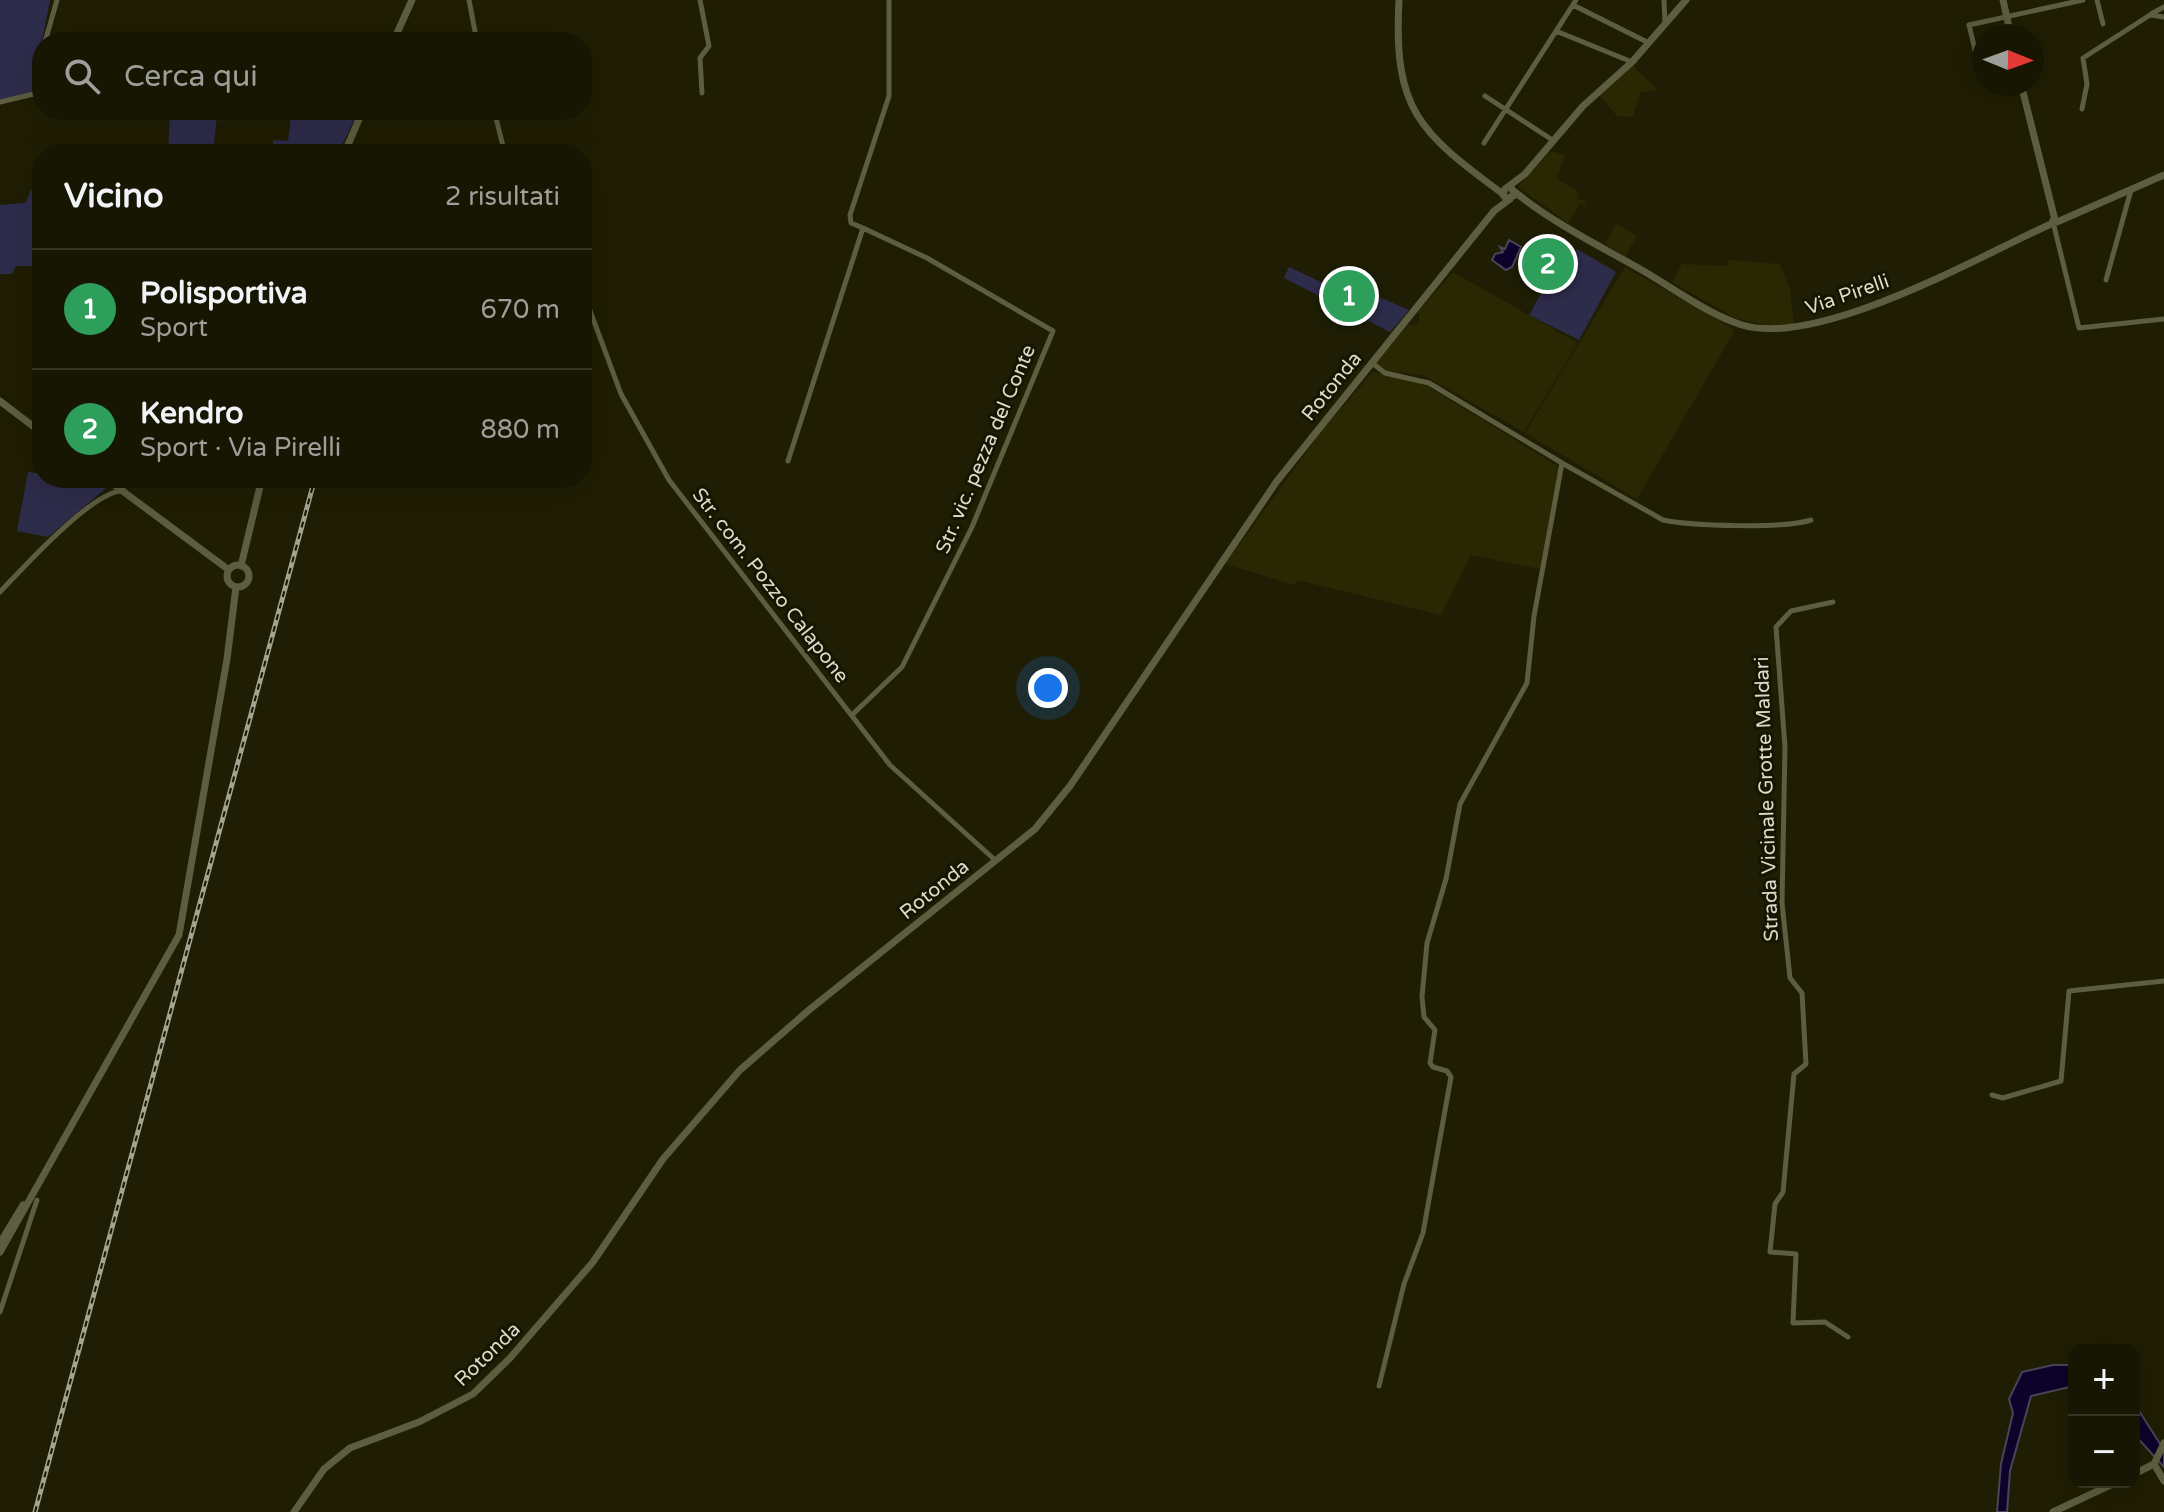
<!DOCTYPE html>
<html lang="it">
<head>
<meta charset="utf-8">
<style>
  :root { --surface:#171603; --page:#242312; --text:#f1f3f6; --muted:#9e9f9a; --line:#363525; --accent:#1a73e8 }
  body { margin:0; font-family:"Varela Round",sans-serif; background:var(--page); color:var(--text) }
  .controls { position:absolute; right:24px; bottom:24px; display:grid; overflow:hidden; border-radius:16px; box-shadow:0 8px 32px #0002 }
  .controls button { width:72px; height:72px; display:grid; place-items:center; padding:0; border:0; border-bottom:2px solid var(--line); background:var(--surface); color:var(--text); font:40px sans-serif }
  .compass { position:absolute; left:1972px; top:24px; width:72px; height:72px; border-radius:50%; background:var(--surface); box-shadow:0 8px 32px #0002; rotate:91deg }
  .you { position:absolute; left:1048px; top:688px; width:28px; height:28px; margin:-20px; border:6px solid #fff; border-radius:50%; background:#1a73e8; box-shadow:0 0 0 12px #1a73e833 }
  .badge { display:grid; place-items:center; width:52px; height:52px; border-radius:50%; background:var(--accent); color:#fff; font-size:26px; font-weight:700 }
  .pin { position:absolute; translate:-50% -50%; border:4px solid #fff; box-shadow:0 2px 8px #0006 }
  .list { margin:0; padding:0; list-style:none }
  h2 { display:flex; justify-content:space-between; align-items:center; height:104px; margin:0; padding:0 32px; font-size:34px }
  h2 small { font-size:26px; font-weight:400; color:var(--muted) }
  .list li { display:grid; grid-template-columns:52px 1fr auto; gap:24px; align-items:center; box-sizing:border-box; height:120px; padding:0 32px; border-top:2px solid var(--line) }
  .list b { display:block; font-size:30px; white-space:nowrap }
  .list p { margin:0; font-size:26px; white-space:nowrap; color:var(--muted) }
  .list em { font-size:26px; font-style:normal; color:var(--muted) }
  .icon { flex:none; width:44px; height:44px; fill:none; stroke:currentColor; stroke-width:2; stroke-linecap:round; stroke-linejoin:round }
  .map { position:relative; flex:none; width:2164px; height:1512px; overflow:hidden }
  .search { position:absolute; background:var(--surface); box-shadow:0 8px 32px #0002; left:32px; top:32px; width:560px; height:88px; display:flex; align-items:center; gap:20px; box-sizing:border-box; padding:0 28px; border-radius:32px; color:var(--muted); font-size:30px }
  .panel { position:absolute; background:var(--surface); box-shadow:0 8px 32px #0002; left:32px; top:144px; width:560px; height:344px; border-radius:32px }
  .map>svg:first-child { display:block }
  .built { fill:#292803 }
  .green { fill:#2e2c4b }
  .water { fill:#0c032a; stroke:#4a445a; stroke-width:2 }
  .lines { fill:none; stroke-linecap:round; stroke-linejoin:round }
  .street { stroke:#5d5d40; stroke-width:5 }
  .secondary { stroke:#5d5d40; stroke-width:7 }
  .rail-casing { stroke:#a3a490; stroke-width:5 }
  .rail { stroke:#161500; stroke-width:2; stroke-dasharray:6; stroke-linecap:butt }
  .labels { text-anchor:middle; stroke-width:6; stroke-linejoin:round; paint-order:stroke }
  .street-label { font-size:20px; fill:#dadbca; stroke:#161500 }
</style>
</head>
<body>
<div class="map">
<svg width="2164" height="1512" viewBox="0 0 2164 1512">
  <rect width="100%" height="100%" fill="#1f1e04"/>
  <path class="built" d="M1633 66 1658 90 1640 92 1633 117 1617 116 1599 95Z
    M1551 151 1565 155 1557 179 1579 192 1577 199 1585 200V205L1580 204 1568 223 1518 187Z
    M1616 223 1637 236 1625 256 1605 244Z
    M1728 260 1780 264 1790 289 1794 324 1764 325 1735 318 1672 282 1682 264 1727 266Z
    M1625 267 1735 330 1637 499 1525 433Z
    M1453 272 1578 343 1524 432 1423 375 1386 371 1375 363 1408 325H1416L1420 320 1418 312Z
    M1373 372 1414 378 1559 467 1540 569 1471 555 1441 615 1297 580 1295 585 1225 564 1324 428Z"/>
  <path class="green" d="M0 0H50L32 93 0 101Z
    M170 110H194V116H217L213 154H168Z
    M291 116 354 120 338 154H273V140L288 141Z
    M31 190H42V266H16L12 274H0V205L25 203Z
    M1541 246 1561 258 1568 246 1573 249 1559 275 1549 269 1539 280 1526 272Z
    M1577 249 1616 272 1579 340 1529 315 1551 276 1559 280Z
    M1289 267 1338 290 1343 281 1409 310 1390 332 1284 278Z
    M28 472 42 474V478H118L48 537 17 531Z"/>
  <path class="water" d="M1509 240 1521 247 1512 267 1506 270 1492 260 1495 254 1503 252 1500 247 1505 249Z
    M2053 1365H2074V1386L2031 1396 2010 1471 2007 1512H1997L2001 1464 2013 1413 2009 1399 2022 1372Z
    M2134 1403 2164 1450V1467L2134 1434Z"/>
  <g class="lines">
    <path class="street" d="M469 0 477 42
      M700 0 709 46 700 58 702 93
      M1664 0 1665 23
      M2097 0 2103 24
      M1573 5 1649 43
      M2151 14 2164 7
      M1556 31 1632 62
      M45 42 57 0
      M1976 54 1969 25 2083 0
      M37 92 42 56
      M1485 96 1554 141
      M0 102 42 92
      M2082 109 2087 84 2083 58 2150 15 2164 17
      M494 110 505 154
      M1484 143 1576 0
      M2054 226 2079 328 2164 319
      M2106 280 2131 190
      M582 289 621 394 669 480 890 765 995 860
      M1372 363 1385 373 1429 383 1562 463 1534 616 1527 683 1460 804 1446 879 1427 943 1422 997 1424 1017 1435 1030 1430 1063 1433 1067 1447 1071 1451 1077 1423 1233 1404 1284 1379 1386
      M788 461 863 228 851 223 850 215 889 96V0
      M1562 463 1663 520C1692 526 1783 529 1811 520
      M0 592C22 569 93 490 123 491L124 478
      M1833 602 1791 611 1776 627 1785 747 1782 903 1790 978 1802 993 1806 1064 1794 1074 1783 1192 1775 1204 1770 1252 1796 1254 1793 1323 1825 1322 1848 1337
      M852 715 902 667 972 527 1053 331 927 258 863 228
      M1992 1095 2003 1098 2061 1081 2069 991 2164 981
      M0 1312 37 1200"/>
    <path class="secondary" d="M1399 0C1393 110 1419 132 1503 194
      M2003 0 2011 36
      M393 42 412 0
      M2021 84 2055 220
      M344 154 363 110
      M1511 187 1515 195 1507 199 1503 195 1505 189 1525 174 1583 106 1632 62 1686 0
      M1515 192C1553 223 1598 245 1640 269 1672 287 1707 314 1742 325 1819 348 1978 257 2051 224
      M2053 220 2057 222 2164 175
      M0 401 42 433
      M105 478 229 570
      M227 576a11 11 0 1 1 22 0a11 11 0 1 1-22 0Z
      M241 566 262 478
      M0 1243 23 1205
      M0 1252 179 935 227 659 236 587
      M2154 1464 2164 1443
      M2154 1464 2164 1481
      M2134 1474 2154 1464
      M294 1512 324 1469 350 1448 419 1422 473 1394 510 1358 593 1262 663 1159 740 1070 809 1010 1035 829 1070 786 1277 481 1494 211 1510 199
      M2053 1512 2117 1482"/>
    <defs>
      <path id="rail" d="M35 1512 315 478"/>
    </defs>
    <use href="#rail" class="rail-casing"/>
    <use href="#rail" class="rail"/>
  </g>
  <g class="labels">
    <g class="street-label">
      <text transform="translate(1847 294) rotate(-19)" y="7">Via Pirelli</text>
      <text transform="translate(1331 386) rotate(-51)" y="7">Rotonda</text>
      <text transform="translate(985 449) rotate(-67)" y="7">Str. vic. pezza del Conte</text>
      <text transform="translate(771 585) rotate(52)" y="7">Str. com. Pozzo Calapone</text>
      <text transform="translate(1766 799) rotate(-92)" y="7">Strada Vicinale Grotte Maldari</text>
      <text transform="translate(934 889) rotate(-39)" y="7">Rotonda</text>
      <text transform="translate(487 1354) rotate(-44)" y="7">Rotonda</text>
    </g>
  </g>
</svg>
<div class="controls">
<button>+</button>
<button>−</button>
</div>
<svg class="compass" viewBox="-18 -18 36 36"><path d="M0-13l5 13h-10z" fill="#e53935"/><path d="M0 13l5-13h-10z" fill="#9e9f9a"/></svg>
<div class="you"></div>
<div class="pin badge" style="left:1349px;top:296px;background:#2e9e5b">1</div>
<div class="pin badge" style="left:1548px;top:264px;background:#2e9e5b">2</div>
<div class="search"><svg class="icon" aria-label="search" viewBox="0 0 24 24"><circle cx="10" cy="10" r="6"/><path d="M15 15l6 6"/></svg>Cerca qui</div>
<section class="panel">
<h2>Vicino<small>2 risultati</small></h2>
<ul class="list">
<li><span class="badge" style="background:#2e9e5b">1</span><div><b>Polisportiva</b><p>Sport</p></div><em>670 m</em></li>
<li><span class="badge" style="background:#2e9e5b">2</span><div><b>Kendro</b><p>Sport · Via Pirelli</p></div><em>880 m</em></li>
</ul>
</section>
</div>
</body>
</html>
